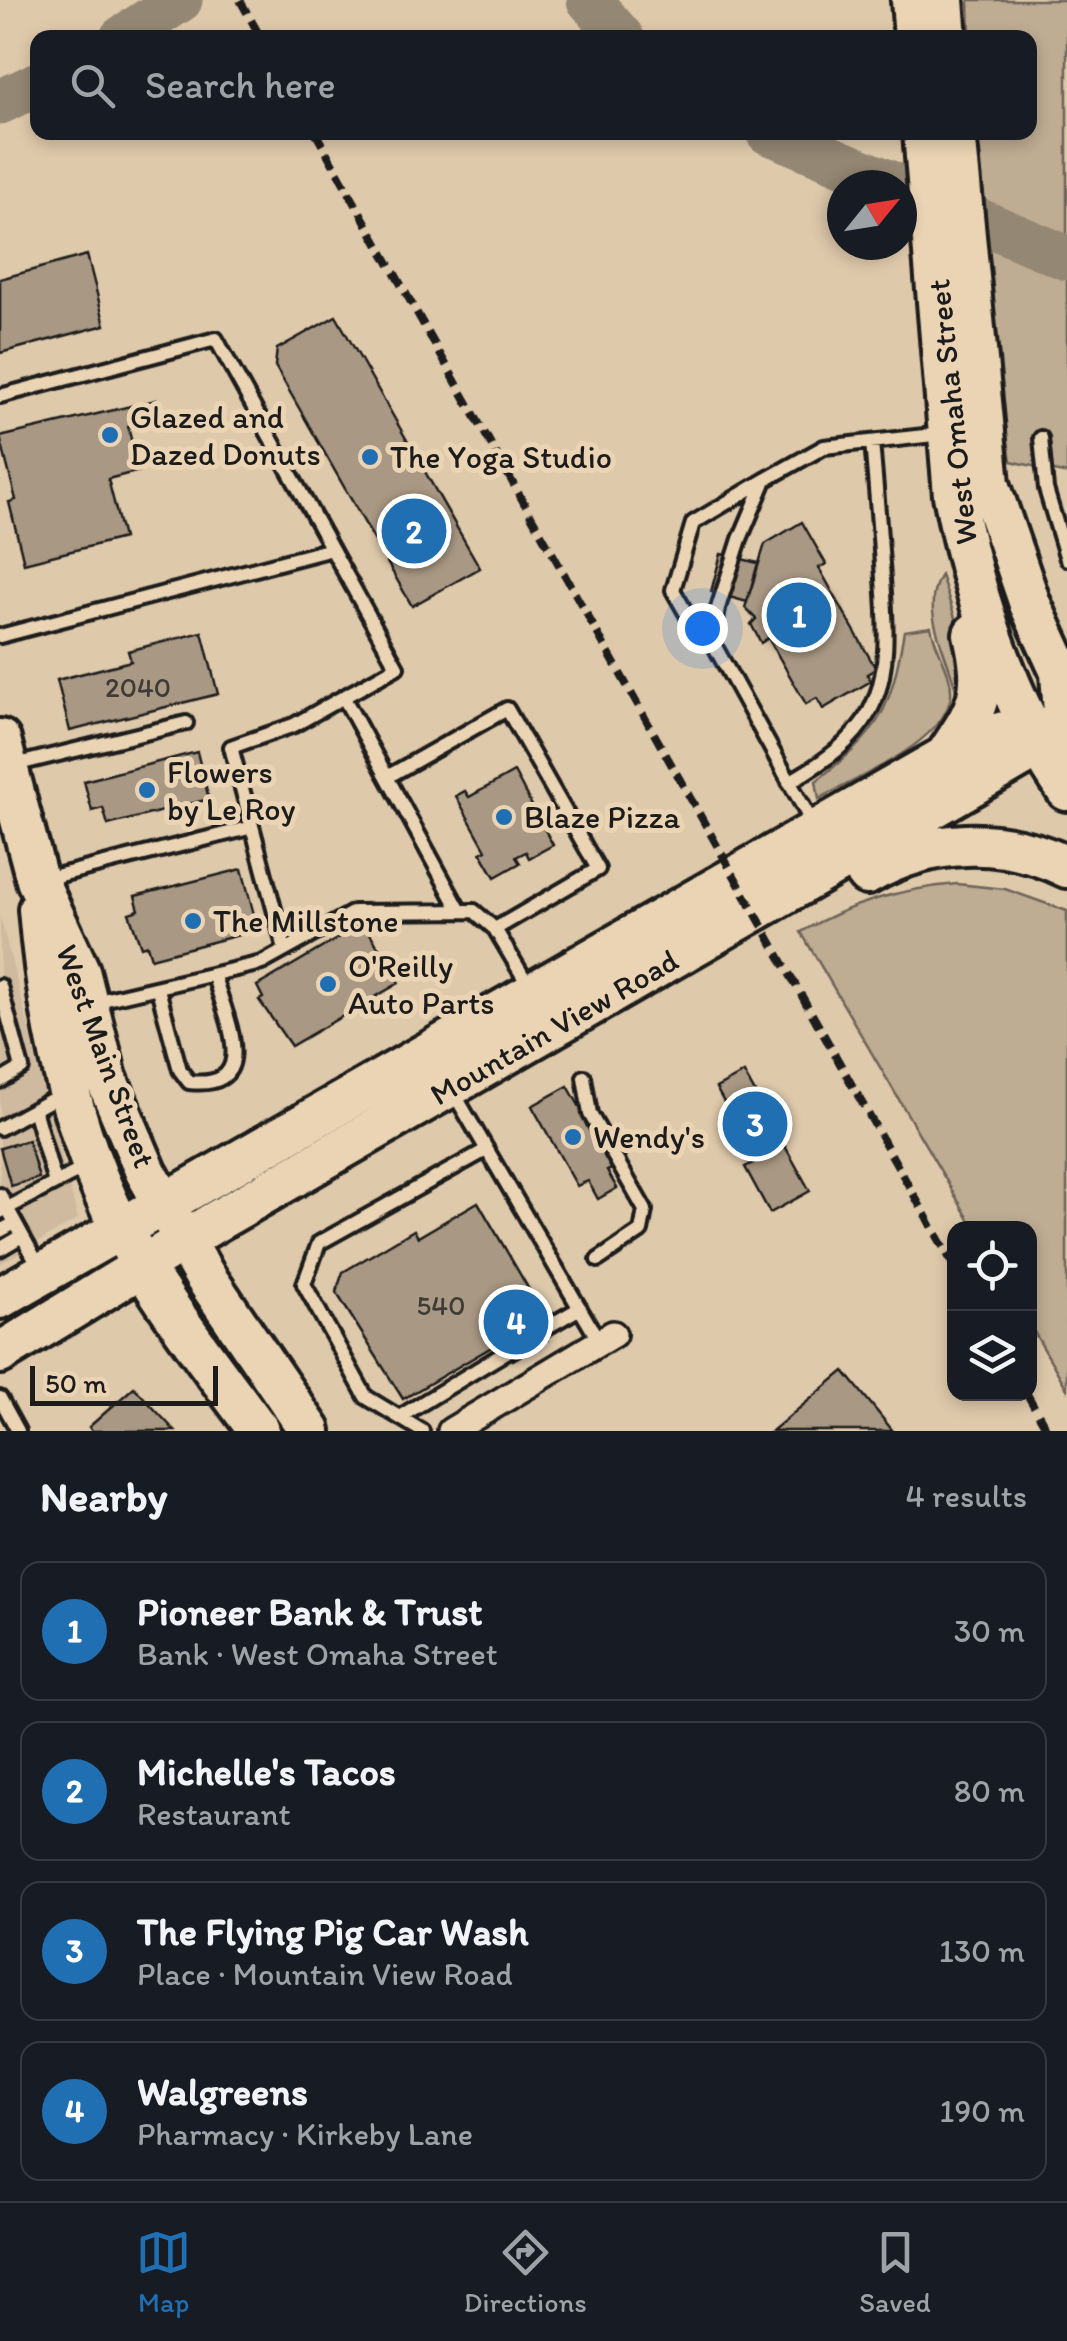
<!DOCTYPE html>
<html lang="en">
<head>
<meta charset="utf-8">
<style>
  :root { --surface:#171b24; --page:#242831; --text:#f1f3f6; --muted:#9ea1a6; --line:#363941; --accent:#1f6fb2 }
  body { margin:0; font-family:Itim,sans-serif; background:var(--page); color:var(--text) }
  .controls { position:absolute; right:30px; bottom:30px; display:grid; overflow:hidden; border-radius:20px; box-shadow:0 5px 15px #0003 }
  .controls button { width:90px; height:90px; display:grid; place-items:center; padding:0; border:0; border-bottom:2px solid var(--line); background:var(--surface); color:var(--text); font:50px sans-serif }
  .compass { position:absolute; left:827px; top:170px; width:90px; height:90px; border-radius:50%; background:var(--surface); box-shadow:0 5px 15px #0003; rotate:60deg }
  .scale { position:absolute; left:30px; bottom:25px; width:188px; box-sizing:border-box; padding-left:10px; border:5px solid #1c1c1c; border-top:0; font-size:28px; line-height:35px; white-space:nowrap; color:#1c1c1c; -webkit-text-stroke:8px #ebd4b4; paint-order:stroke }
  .you { position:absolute; left:702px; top:628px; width:35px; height:35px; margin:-25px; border:8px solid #fff; border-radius:50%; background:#1a73e8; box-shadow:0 0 0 15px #1a73e833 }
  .badge { display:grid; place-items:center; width:65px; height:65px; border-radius:50%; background:var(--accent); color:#fff; font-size:32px; font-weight:700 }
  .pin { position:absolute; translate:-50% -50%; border:5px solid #fff; box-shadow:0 2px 10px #0006 }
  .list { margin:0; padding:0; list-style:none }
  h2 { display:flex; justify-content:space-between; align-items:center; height:130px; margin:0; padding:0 40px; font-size:42px }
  h2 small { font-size:32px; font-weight:400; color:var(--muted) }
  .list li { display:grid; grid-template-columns:65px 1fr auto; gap:30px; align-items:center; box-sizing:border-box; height:140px; margin:0 20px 20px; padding:0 20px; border:2px solid var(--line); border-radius:20px }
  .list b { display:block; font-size:38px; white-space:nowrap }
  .list p { margin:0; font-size:32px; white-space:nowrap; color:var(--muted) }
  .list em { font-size:32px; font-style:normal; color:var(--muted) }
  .icon { flex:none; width:55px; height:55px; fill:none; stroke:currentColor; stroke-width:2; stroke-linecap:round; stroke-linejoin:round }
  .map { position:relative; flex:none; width:1067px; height:1431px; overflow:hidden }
  .search { position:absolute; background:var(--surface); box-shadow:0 5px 15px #0003; left:30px; right:30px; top:30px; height:110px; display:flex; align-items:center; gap:25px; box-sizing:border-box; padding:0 35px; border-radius:20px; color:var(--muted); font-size:38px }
  .sheet { height:770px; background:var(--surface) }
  nav { display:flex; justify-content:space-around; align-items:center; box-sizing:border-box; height:140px; border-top:2px solid var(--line); background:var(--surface); font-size:28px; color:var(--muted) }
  nav a { display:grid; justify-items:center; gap:5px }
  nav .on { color:var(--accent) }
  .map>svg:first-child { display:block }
  .built { fill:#cfba9f }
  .green { fill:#beac93; stroke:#6d6458; stroke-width:2.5 }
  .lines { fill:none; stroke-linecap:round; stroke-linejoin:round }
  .river { stroke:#948773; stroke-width:45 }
  .building { fill:#a99883; stroke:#1c1c1c; stroke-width:2.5 }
  .service-casing { stroke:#1c1c1c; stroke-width:20 }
  .minor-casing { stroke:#1c1c1c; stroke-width:32 }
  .primary-casing { stroke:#1c1c1c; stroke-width:48 }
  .service { stroke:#ebd4b4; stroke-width:12 }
  .minor { stroke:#ebd4b4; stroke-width:25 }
  .primary { stroke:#ebd4b4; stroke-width:40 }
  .rail { stroke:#1c1c1c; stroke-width:8; stroke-dasharray:15 8; stroke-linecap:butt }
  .poi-dot { fill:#1f6fb2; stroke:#ebd4b4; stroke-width:4 }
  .labels { text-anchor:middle; stroke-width:10; stroke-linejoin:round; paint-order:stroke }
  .number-label { font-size:28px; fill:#3f3b36 }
  .street-label { font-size:32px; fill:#1c1c1c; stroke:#ebd4b4 }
  .poi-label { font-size:32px; fill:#1c1c1c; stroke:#ebd4b4; text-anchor:start }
</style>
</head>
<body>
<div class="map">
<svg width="1067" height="1431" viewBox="0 0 1067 1431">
  <rect width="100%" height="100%" fill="#dfc9ab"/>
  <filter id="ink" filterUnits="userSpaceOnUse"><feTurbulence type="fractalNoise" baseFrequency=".01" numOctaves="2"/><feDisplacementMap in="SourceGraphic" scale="20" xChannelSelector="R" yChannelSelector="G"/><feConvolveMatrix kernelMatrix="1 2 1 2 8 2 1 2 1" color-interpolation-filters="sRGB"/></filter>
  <g filter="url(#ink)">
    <path class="built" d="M0 916 78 1219 0 1264Z"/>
    <path class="green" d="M969 0H1067V474L1011 461 993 343 975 133 1030 132V38L970 37Z
      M941 575 971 667 957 697C952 659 917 612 941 575Z
      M931 627C935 649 953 673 951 695 946 742 858 777 819 799L816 781C882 730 890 712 904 631Z
      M957 884 1005 889 1067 911V1389L1030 1325V1228H974L801 932C851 903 900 889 957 884Z"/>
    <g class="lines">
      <path class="river" d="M589 0 622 38
        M122 38 180 0
        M0 102 38 84
        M768 132 895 185
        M902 188 1067 258"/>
    </g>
    <path class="building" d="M87 255 105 325 0 353V279Z
      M336 316 480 568 412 606 275 366 277 349Z
      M156 400 160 419 128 427 139 471 108 479 123 538 24 563 9 502 16 500 0 437Z
      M802 522 826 564 819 568 876 669 867 674 871 681 823 709 817 698 806 704 768 638 761 643 751 624 756 619 745 608 765 544Z
      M721 554 758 563 747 602 711 592Z
      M202 632 218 694 70 731 57 680 131 661 128 651Z
      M197 752 209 799 108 825 103 808 92 811 84 781Z
      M514 772 553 845 529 858 526 852 516 857 520 863 495 877 481 853 486 850 456 796 465 791 469 797Z
      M242 869 258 930 151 958 147 945 141 947 129 913 139 910 135 896Z
      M364 923 399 983 291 1046 259 1000 263 998 257 986Z
      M744 1073 810 1191 770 1213 745 1167 757 1161 716 1088Z
      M568 1086 614 1168 607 1171 617 1188 598 1199 588 1181 577 1186 532 1106Z
      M28 1140 39 1178 11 1186 0 1148Z
      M478 1202 545 1317 536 1322 547 1340 513 1360 502 1341 403 1399 336 1292 343 1272 414 1230 418 1237Z
      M844 1371 893 1431H772Z
      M134 1387 175 1431H92L89 1427Z"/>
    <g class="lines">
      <defs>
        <path id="service" d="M0 396 216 339 397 667 294 725 231 747 285 950
          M1041 438 1046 489 1067 559
          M0 636 332 549
          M713 643 701 639 673 590 693 523 765 480
          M344 698 459 909
          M14 765 186 723
          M387 777 507 709 598 869 495 929
          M789 782C886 728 891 683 883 579 880 533 876 488 872 442
          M815 828 713 643 718 608 740 539 765 480 824 447 943 434
          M44 879 249 828
          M0 986 22 1068 0 1081
          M158 989 180 1070 189 1082C263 1090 225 1016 214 976
          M94 1002 262 963 354 912 474 911 495 929 530 988
          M584 1077 590 1114 645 1210 641 1231 598 1260
          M452 1090 600 1343
          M34 1109 55 1183
          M0 1128 62 1094
          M0 1195 40 1268
          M0 1212 88 1166
          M0 1231 15 1223
          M0 1249 22 1236
          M542 1330 580 1308
          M0 1398 18 1431
          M401 1416 508 1351
          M422 1431 366 1397 304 1284 319 1243 486 1150"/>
        <path id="minor" d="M451 1431 613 1334"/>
        <path id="primary" d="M912 0 915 38
          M943 0 946 38
          M924 132 954 495C974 599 1007 701 1067 790
          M955 132 989 484 1030 604 1067 685
          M0 740 37 880 79 971 106 1078 146 1172 204 1275 310 1431
          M946 756C978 708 988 694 974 634
          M867 874C929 838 1002 835 1067 867
          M39 909C47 1006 67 1111 107 1200 141 1276 209 1363 259 1431
          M0 1298 945 757C992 734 1016 718 1067 743
          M0 1353 213 1223 1047 742 1064 712 1061 674"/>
      </defs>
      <use href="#service" class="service-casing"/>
      <use href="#minor" class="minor-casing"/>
      <use href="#primary" class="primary-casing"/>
      <use href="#service" class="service"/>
      <use href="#minor" class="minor"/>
      <use href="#primary" class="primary"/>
      <path class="rail" d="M240 0 261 38
        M315 132 954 1266
        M1027 1394 1048 1431"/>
    </g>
  </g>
  <g class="poi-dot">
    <circle cx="110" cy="435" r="10"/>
    <circle cx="370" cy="457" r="10"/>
    <circle cx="147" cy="790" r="10"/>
    <circle cx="504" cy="817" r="10"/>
    <circle cx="193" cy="921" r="10"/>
    <circle cx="328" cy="984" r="10"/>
    <circle cx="573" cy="1137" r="10"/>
  </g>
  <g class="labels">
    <g class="number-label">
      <text x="138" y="697">2040</text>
      <text x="441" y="1315">540</text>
    </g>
    <g class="street-label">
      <text transform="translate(952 412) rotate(-96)" y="11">West Omaha Street</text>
      <text transform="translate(554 1027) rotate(-30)" y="11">Mountain View Road</text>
      <text transform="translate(106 1056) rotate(70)" y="11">West Main Street</text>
    </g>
    <g class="poi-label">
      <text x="130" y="428">Glazed and<tspan x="130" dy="37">Dazed Donuts</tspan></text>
      <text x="390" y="468">The Yoga Studio</text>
      <text x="167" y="783">Flowers<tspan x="167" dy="37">by Le Roy</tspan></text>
      <text x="524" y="828">Blaze Pizza</text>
      <text x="213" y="932">The Millstone</text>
      <text x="348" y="977">O'Reilly<tspan x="348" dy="37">Auto Parts</tspan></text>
      <text x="593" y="1148">Wendy's</text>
    </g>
  </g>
</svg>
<div class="controls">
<button><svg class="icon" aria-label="locate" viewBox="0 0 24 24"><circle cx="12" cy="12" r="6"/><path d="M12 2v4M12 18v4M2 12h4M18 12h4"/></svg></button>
<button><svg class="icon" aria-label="layers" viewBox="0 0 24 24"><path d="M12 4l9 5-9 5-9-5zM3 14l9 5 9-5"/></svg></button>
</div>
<svg class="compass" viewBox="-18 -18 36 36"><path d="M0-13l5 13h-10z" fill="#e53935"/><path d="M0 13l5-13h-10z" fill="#9ea1a6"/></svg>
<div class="scale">50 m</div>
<div class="you"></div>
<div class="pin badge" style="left:799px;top:615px">1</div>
<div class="pin badge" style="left:414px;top:531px">2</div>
<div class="pin badge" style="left:755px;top:1124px">3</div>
<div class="pin badge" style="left:516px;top:1322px">4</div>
<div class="search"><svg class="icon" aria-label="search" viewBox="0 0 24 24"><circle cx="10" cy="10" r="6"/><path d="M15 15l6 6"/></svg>Search here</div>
</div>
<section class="sheet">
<h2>Nearby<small>4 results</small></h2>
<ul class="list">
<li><span class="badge">1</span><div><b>Pioneer Bank &amp; Trust</b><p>Bank · West Omaha Street</p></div><em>30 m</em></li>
<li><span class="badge">2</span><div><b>Michelle's Tacos</b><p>Restaurant</p></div><em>80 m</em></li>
<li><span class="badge">3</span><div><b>The Flying Pig Car Wash</b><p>Place · Mountain View Road</p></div><em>130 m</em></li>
<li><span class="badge">4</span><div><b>Walgreens</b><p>Pharmacy · Kirkeby Lane</p></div><em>190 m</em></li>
</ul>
</section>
<nav>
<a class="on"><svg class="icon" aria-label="map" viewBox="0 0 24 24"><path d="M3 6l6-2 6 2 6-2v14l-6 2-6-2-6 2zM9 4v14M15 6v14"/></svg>Map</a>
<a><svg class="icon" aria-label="directions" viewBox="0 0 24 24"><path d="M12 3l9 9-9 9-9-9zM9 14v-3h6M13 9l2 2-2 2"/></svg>Directions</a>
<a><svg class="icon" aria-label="saved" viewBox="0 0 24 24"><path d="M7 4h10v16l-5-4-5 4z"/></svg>Saved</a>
</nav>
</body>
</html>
